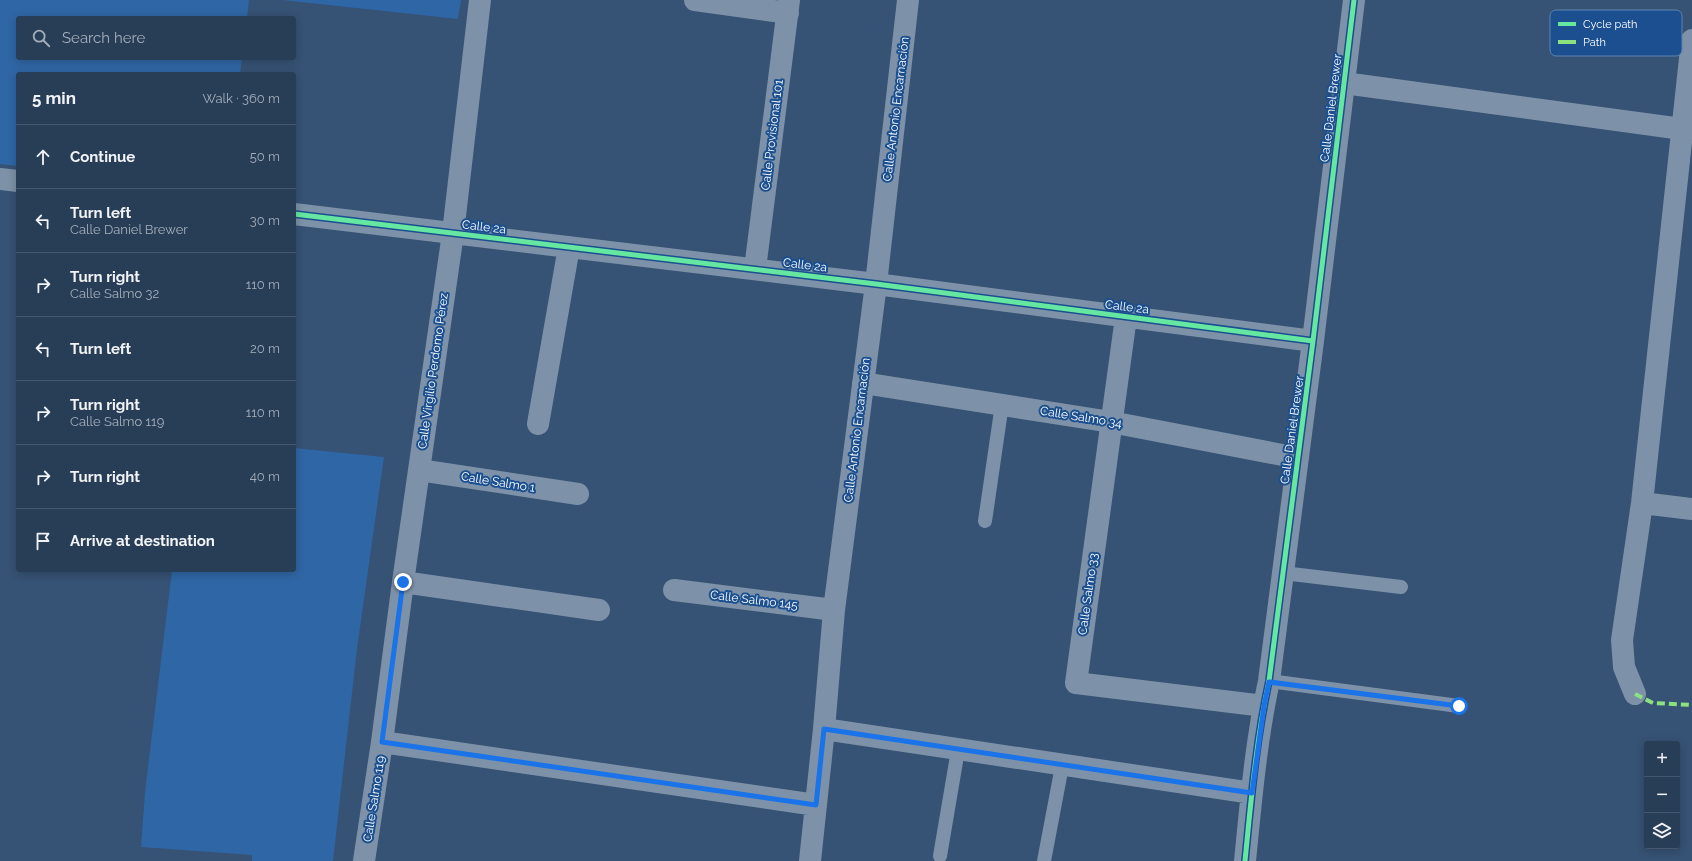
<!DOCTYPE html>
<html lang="en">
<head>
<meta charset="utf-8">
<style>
  :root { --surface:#283e57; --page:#344961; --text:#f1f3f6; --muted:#a5aeba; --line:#44576d }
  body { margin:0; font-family:Raleway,sans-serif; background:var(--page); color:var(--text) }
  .controls { position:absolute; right:12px; bottom:12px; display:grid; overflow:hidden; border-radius:4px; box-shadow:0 2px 10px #0003 }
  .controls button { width:36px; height:36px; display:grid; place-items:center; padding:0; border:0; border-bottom:1px solid var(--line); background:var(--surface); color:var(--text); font:20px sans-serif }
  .stop { position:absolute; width:12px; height:12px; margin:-9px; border:3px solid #1a73e8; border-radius:50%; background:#fff }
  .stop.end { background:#1a73e8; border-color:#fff; box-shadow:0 1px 4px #0008 }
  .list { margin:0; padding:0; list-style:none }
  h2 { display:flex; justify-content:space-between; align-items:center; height:52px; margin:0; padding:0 16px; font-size:17px }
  h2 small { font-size:13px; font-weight:400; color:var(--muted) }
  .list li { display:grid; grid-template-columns:26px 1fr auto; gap:12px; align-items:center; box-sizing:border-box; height:64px; padding:0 16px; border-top:1px solid var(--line) }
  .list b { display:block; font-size:15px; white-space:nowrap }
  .list p { margin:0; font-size:13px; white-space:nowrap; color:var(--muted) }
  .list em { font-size:13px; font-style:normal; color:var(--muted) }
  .icon { flex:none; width:22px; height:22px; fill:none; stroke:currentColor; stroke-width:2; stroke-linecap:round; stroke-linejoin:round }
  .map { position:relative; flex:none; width:1692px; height:861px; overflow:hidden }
  .search { position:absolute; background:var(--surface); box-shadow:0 2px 10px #0003; left:16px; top:16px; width:280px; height:44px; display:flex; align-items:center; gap:10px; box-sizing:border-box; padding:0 14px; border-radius:4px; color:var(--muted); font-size:15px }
  .panel { position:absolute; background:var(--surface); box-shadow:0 2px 10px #0003; left:16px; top:72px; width:280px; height:500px; border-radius:4px }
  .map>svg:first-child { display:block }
  .green { fill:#2f66a5 }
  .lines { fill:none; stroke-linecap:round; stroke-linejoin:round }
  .lane { stroke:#7d92a8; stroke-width:14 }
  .street { stroke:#7d92a8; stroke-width:22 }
  .quiet { stroke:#8de07e; stroke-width:4; stroke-dasharray:8 4; stroke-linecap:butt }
  .cycleway-casing { stroke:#1b4f8f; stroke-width:8 }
  .cycleway { stroke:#66e7a1; stroke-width:5 }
  .route { stroke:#1a73e8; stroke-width:5 }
  .labels { text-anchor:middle; stroke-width:4; stroke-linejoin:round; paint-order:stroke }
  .street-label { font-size:12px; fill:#fff; stroke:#1b4f8f }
  .key { fill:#1b4f8f; stroke:#5f84b1; stroke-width:1 }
  .key-label { font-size:11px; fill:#fff }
</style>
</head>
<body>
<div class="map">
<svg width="1692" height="861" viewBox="0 0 1692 861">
  <rect width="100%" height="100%" fill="#365274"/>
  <path class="green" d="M0 0H249L247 18H18V58H242L240 74H18V166L0 164Z
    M282 0H461L458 19Z
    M294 448 384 457 357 649 333 861H252V855L141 847 145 792 172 570H294Z"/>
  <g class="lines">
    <path class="lane" d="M985 521 1002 404
      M1283 573 1401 587
      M1269 681 1459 706
      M940 856 958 750
      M1044 861 1062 766"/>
    <path class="street" d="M695 0 788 13
      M1344 83 1682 129
      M0 179 18 181
      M294 214 876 284 1313 341
      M755 269 789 0
      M1126 317 1076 683 1264 706
      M863 383 1111 422 1298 458
      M538 424 569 247
      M419 470 578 494
      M1642 503 1692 509
      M403 582 599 610
      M674 590 834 610
      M1635 694 1624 667 1622 640 1642 503 1692 40
      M824 729 1252 793
      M382 742 403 582 453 233 480 0
      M364 861 382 742 816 805
      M810 861 824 729 834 610 876 284 908 0
      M1245 861C1251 801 1256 741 1269 681L1313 341 1354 0"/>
    <path class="quiet" d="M1635 694 1653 703 1692 705"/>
    <defs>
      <path id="cycleway" d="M294 214 876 284 1313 341
        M1245 861C1251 801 1256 741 1269 681L1313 341 1354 0"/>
    </defs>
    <use href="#cycleway" class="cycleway-casing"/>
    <use href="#cycleway" class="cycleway"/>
  </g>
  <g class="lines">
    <path class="route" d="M403 582 382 742 816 805 824 729 1252 793 1264 706 1269 682 1459 706"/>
  </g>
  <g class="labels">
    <g class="street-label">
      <text transform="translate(1331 108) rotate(-83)" y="4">Calle Daniel Brewer</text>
      <text transform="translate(896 109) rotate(-83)" y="4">Calle Antonio Encarnación</text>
      <text transform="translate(772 135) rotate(-83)" y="4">Calle Provisional 101</text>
      <text transform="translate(484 227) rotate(7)" y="4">Calle 2a</text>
      <text transform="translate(805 265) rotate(7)" y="4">Calle 2a</text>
      <text transform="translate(1127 307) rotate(7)" y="4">Calle 2a</text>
      <text transform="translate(433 371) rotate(-82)" y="4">Calle Virgilio Perdomo Pérez</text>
      <text transform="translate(1081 417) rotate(9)" y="4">Calle Salmo 34</text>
      <text transform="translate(857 430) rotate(-83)" y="4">Calle Antonio Encarnación</text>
      <text transform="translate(1292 430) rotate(-82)" y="4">Calle Daniel Brewer</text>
      <text transform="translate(498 482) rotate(9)" y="4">Calle Salmo 1</text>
      <text transform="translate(1088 594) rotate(-82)" y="4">Calle Salmo 33</text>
      <text transform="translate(754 600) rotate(7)" y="4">Calle Salmo 145</text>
      <text transform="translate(374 799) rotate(-81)" y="4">Calle Salmo 119</text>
    </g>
  </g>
  <rect x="1550" y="10" width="132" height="46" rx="6" class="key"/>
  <rect x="1558" y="22" width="18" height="4" fill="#66e7a1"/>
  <rect x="1558" y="40" width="18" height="4" fill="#8de07e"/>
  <g class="key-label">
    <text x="1583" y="28">Cycle path</text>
    <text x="1583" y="46">Path</text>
  </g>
</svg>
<div class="controls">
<button>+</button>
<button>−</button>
<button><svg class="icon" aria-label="layers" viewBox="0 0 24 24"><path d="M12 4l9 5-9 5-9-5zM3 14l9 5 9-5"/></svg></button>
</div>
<div class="stop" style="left:1459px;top:706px"></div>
<div class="stop end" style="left:403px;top:582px"></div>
<div class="search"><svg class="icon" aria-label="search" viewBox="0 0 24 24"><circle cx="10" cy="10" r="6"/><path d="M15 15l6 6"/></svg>Search here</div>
<section class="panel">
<h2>5 min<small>Walk · 360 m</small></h2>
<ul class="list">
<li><svg class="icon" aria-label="ahead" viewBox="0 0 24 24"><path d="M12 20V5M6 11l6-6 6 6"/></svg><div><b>Continue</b></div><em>50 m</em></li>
<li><svg class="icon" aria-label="left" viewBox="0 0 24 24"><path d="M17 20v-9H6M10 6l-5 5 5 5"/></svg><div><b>Turn left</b><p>Calle Daniel Brewer</p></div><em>30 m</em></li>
<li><svg class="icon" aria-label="right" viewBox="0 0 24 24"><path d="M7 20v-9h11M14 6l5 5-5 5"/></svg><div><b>Turn right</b><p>Calle Salmo 32</p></div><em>110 m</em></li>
<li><svg class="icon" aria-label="left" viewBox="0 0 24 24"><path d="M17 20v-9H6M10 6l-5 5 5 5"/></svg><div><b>Turn left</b></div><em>20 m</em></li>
<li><svg class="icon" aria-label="right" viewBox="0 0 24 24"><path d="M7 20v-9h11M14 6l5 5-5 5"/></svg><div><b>Turn right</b><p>Calle Salmo 119</p></div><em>110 m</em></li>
<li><svg class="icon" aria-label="right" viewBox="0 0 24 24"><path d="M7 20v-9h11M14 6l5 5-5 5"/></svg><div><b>Turn right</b></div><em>40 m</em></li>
<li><svg class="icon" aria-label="arrive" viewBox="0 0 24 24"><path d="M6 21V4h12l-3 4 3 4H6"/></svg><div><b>Arrive at destination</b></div></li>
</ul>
</section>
</div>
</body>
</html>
